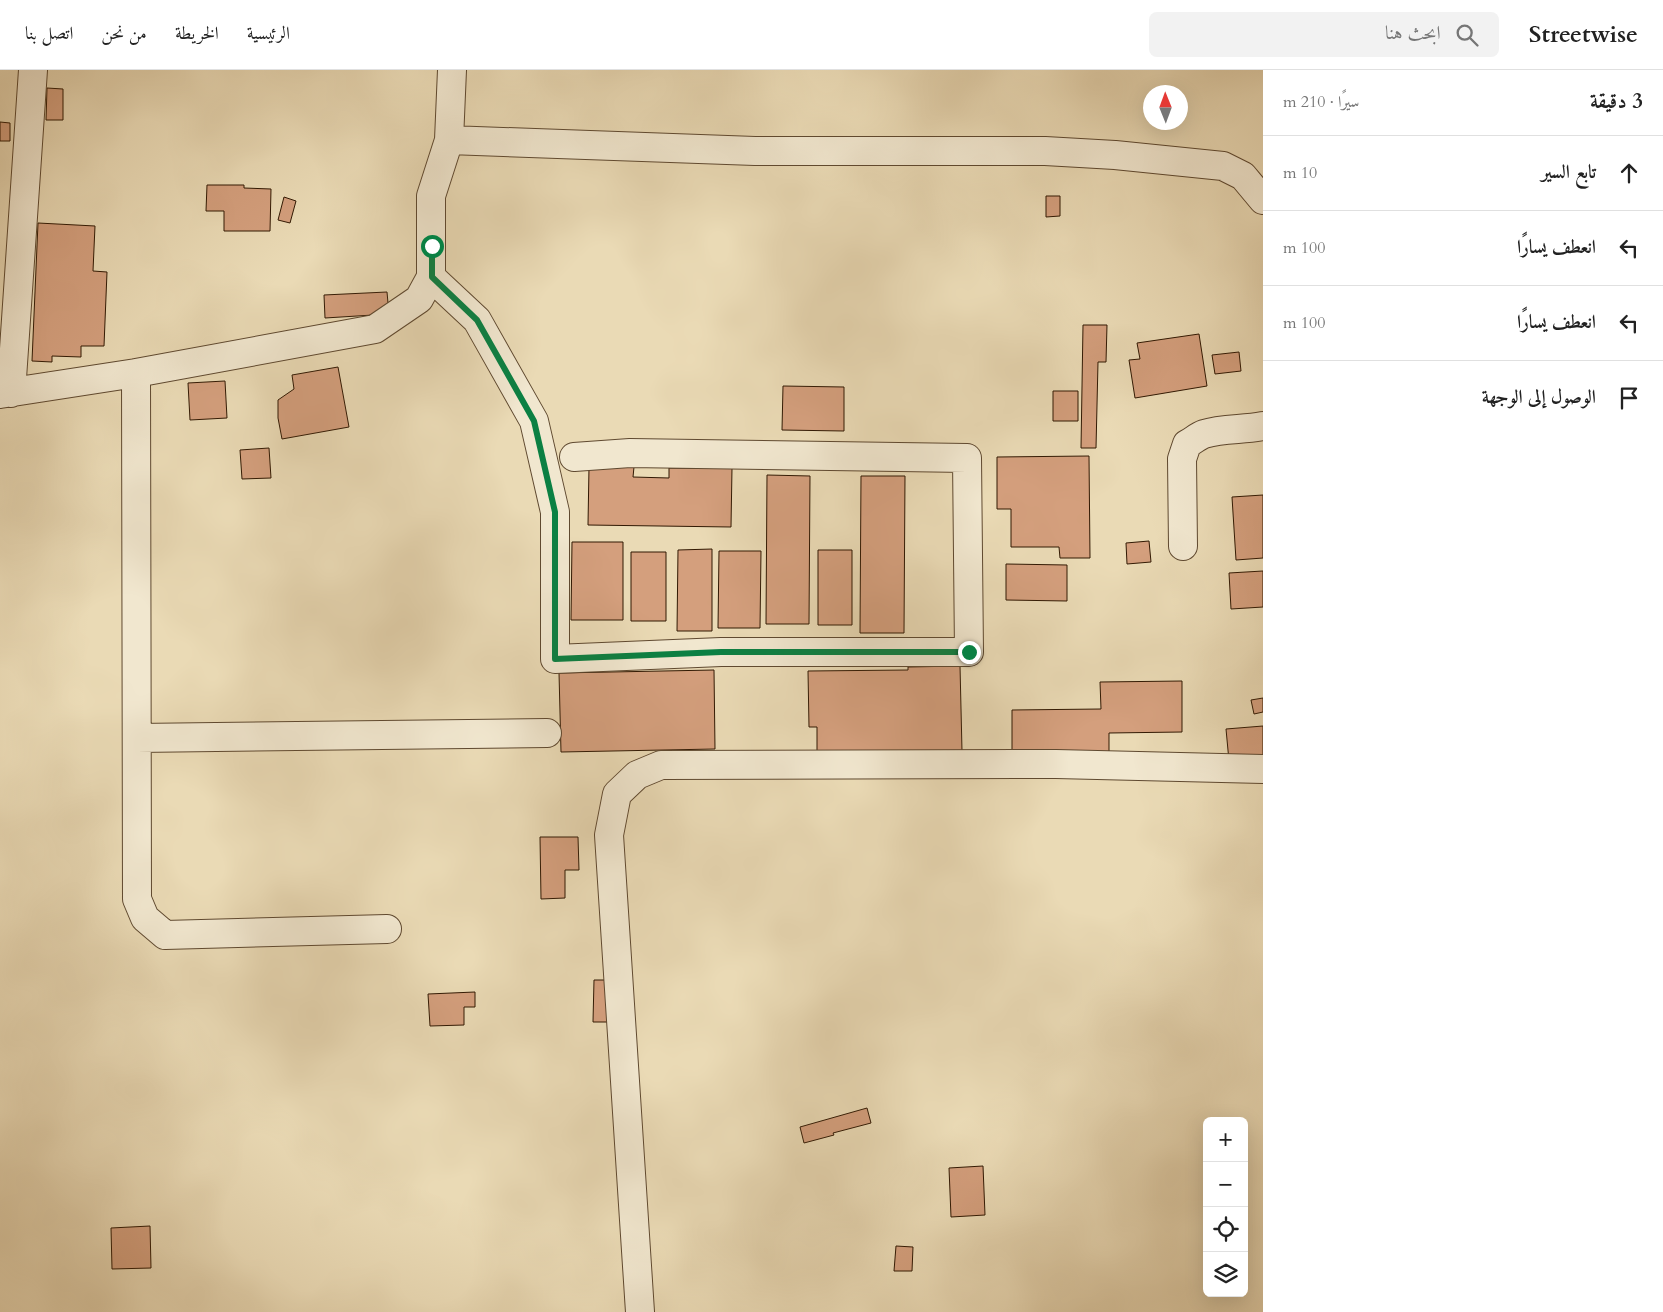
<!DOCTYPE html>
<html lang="ar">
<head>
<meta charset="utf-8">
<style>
  :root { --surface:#fff; --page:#f2f2f2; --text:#222; --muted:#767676; --line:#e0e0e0 }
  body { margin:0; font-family:Cardo,Amiri,serif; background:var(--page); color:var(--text); direction:rtl }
  .controls { position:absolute; right:15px; bottom:15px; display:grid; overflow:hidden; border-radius:8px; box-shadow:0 5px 20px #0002 }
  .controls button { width:45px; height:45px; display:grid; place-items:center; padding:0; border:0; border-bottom:1px solid var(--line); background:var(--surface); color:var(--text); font:25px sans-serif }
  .compass { position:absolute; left:1143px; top:15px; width:45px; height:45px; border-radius:50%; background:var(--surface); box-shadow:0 5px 20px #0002; rotate:359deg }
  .stop { position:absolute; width:15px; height:15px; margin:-11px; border:4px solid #0b8043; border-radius:50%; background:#fff }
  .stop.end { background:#0b8043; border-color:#fff; box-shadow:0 1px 5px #0008 }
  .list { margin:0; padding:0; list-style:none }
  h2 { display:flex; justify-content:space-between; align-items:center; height:65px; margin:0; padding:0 20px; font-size:21px }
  h2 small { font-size:16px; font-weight:400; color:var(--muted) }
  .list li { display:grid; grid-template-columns:32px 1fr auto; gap:15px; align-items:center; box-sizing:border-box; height:75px; padding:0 20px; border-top:1px solid var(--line) }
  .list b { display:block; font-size:19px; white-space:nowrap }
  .list em { font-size:16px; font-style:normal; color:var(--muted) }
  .icon { flex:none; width:28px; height:28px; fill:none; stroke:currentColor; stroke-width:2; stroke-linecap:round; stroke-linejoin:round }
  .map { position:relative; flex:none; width:1263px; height:1242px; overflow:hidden; direction:ltr }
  header { display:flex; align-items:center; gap:30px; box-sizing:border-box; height:70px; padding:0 25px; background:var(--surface); border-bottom:1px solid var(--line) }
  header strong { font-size:24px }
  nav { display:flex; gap:28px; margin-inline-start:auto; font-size:18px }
  .search { width:350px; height:45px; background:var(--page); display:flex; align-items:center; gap:12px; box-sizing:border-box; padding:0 18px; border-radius:8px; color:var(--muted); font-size:19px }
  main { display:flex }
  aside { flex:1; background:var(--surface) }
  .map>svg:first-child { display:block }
  .building { fill:#d49f7d; stroke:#311903 }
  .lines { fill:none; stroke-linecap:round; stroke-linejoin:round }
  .minor-casing { stroke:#5f4930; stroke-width:30 }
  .minor { stroke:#f1e7cf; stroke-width:28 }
  .route { stroke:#0b8043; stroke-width:6 }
</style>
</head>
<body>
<header>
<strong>Streetwise</strong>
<div class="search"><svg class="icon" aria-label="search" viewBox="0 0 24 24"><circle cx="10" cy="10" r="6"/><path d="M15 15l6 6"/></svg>ابحث هنا</div>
<nav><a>الرئيسية</a><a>الخريطة</a><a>من نحن</a><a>اتصل بنا</a></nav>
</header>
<main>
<aside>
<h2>3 دقيقة<small>سيرًا · 210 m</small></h2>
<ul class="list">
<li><svg class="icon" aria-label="ahead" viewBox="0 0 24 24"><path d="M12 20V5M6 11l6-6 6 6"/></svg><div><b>تابع السير</b></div><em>10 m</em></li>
<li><svg class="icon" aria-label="left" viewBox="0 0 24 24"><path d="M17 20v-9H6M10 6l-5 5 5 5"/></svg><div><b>انعطف يسارًا</b></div><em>100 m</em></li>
<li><svg class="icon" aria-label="left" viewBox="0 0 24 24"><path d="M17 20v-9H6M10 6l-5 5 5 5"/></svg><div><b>انعطف يسارًا</b></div><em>100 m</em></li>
<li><svg class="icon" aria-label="arrive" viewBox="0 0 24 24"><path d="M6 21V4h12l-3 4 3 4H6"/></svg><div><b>الوصول إلى الوجهة</b></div></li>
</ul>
</aside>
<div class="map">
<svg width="1263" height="1242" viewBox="0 0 1263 1242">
  <rect width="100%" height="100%" fill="#eadab5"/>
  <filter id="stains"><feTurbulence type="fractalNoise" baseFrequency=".004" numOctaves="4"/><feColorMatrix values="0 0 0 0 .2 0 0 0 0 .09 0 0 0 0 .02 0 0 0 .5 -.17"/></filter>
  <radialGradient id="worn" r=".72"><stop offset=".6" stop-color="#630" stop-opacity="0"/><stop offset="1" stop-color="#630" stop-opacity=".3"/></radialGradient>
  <path class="building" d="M47 18 63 19V50H46Z
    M0 52 10 53V71H0Z
    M207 115H244V118L271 119 270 161H224V141H206Z
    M1046 126H1060V146L1046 147Z
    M284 127 296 131 290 153 278 150Z
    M38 153 95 156 93 201 107 202 104 276H81V287L52 286V292L32 291Z
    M387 222 389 244 325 248 324 225Z
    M1083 255H1107L1106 292H1098L1096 378H1081Z
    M1199 264 1207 316 1135 328 1129 290 1140 289 1137 273Z
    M1239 282 1241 301 1215 304 1212 285Z
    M338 297 349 357 282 369 278 348V330L294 319 292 305Z
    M225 311 227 348 190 350 188 313Z
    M783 316 844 317V361L782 360Z
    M1053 321H1078V351H1053Z
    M269 378 271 408 242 409 240 380Z
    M1089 386 1090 488H1060L1059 477H1011V439H997V387Z
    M589 397H634L633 407 669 408V398H732L731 457 588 455Z
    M767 405 810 406 809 554H766Z
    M861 406H905L904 563H860Z
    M1263 425V488L1236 490 1232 427Z
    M1149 471 1151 492 1127 494 1126 473Z
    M572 472H623V550H571Z
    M712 479V561H677L678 480Z
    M818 480H852V555H818Z
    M719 481H761L760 558H718Z
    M631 482H666V551H631Z
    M1006 494 1067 495V531L1006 530Z
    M1263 501V537L1231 539 1229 503Z
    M960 596 962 681 817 683V657H809L808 601 908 600V597Z
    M714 600 715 679 561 682 559 603Z
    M1182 611V662L1109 663V684H1012V640L1101 639 1100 612Z
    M1263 628V642L1254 644 1251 630Z
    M1263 656V688L1229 691 1226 659Z
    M540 767H578L579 800H565V828L541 829Z
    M594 910H629L628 952H593Z
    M475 922V937H464V955L430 956 428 924Z
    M867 1038 871 1053 833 1063 834 1065 804 1073 800 1057Z
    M983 1096 985 1145 951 1147 949 1098Z
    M150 1156 151 1198 112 1199 111 1158Z
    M896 1176 913 1177 912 1201H894Z"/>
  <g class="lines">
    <defs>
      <path id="minor" d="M449 70 755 81H1045L1115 85 1223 96 1243 106 1263 130
        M431 207 477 250 534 351 555 442V589L721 582H969L967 388 630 383 574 387
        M136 303 137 829 145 848 165 865 387 859
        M11 323 33 0
        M0 324 136 303 375 259 419 229 431 207V126L449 70 452 0
        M1183 476 1182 389 1187 374C1193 371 1198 366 1204 364 1223 358 1244 360 1263 356
        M137 668 547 663
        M640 1242 609 765 617 724 637 705 661 695 1056 694 1263 699"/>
    </defs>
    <use href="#minor" class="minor-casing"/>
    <use href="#minor" class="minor"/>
  </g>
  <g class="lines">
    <path class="route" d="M432 176V207L477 250 534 351 555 442V589L721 582H969"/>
  </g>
  <rect width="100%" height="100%" filter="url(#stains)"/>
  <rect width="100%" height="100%" fill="url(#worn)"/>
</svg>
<div class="controls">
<button>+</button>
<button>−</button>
<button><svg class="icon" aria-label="locate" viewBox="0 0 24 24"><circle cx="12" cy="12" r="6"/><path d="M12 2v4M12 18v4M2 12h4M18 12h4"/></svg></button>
<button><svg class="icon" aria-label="layers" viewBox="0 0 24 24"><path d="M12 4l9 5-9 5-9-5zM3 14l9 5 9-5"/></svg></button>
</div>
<svg class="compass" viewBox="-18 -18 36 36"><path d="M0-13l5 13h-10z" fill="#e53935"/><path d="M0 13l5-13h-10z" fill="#767676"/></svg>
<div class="stop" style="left:432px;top:176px"></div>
<div class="stop end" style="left:969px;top:582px"></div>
</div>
</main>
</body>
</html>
